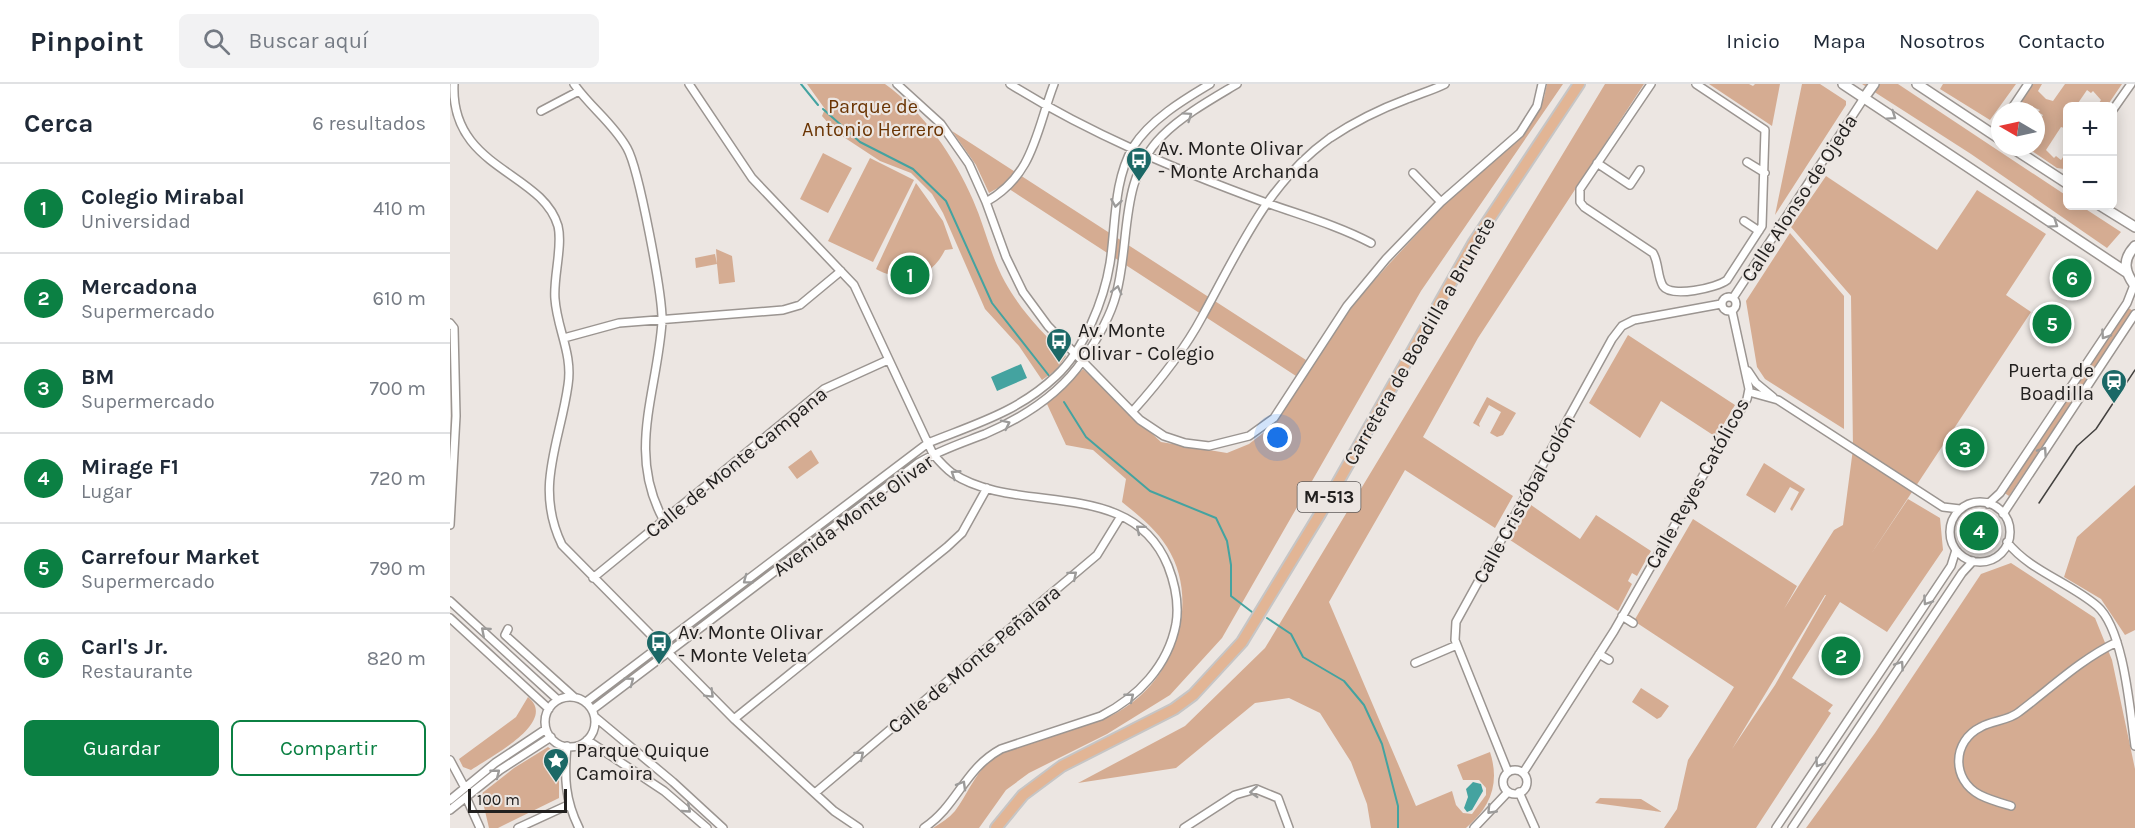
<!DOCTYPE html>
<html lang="es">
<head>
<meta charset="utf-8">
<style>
  :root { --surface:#fff; --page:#f2f2f3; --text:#1f2937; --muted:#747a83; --line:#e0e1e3; --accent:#0b8043 }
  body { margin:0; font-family:Karla,sans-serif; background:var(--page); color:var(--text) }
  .controls { position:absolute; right:18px; top:18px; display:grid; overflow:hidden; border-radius:9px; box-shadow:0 3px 15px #0003 }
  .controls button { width:54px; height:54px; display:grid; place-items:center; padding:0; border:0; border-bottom:2px solid var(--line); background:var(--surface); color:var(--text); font:30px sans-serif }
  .compass { position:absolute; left:1541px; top:18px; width:54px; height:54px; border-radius:50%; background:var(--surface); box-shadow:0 3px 15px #0003; rotate:279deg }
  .scale { position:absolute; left:18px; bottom:15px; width:99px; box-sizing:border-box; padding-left:6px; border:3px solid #22201f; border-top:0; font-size:16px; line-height:21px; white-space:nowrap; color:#22201f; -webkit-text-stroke:4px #ece6e2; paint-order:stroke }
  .you { position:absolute; left:828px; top:354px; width:21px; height:21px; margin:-15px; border:4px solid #fff; border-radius:50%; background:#1a73e8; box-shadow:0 0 0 9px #1a73e833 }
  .badge { display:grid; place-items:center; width:39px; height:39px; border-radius:50%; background:var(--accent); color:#fff; font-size:20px; font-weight:700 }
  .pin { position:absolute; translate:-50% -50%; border:3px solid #fff; box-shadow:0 2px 6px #0006 }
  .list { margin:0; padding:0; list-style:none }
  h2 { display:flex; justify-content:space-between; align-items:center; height:78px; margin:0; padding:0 24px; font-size:26px }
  h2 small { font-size:20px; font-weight:400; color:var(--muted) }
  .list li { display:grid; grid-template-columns:39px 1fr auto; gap:18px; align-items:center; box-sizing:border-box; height:90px; padding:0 24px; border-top:2px solid var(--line) }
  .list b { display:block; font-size:22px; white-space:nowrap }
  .list p { margin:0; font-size:20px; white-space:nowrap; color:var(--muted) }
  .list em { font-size:20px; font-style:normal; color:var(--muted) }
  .actions { display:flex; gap:12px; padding:18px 24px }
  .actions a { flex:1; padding:14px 0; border:2px solid var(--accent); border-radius:9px; text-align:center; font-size:21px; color:var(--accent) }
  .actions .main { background:var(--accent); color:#fff }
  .icon { flex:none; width:33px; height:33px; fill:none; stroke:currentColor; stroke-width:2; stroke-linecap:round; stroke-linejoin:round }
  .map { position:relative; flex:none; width:1685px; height:744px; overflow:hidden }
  header { display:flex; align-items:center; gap:36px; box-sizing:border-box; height:84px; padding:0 30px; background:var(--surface); border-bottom:2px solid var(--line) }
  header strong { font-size:28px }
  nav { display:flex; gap:33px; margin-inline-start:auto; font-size:21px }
  .search { width:420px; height:54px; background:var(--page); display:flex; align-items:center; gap:15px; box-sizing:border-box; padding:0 21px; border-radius:9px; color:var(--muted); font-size:22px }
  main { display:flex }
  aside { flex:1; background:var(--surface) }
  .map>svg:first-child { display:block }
  .green { fill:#d5ac92; fill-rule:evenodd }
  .water { fill:#44a3a0 }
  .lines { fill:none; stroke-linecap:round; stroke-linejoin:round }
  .stream { stroke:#44a3a0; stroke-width:2 }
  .minor-casing { stroke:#9b9591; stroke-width:10 }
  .tertiary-casing { stroke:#9b9591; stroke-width:12 }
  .primary-casing { stroke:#c6c5c5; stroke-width:14 }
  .minor { stroke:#fff; stroke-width:7 }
  .tertiary { stroke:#fff; stroke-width:9 }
  .primary { stroke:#e2b595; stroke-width:10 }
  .tram { stroke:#43413f; stroke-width:1.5 }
  .oneway { stroke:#9c9b9a }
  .labels { text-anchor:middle; stroke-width:4.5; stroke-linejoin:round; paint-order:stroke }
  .shield { fill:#ece6e2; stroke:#5f5b5a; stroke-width:1.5 }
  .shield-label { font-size:18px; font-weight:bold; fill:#22201f }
  .park-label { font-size:20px; fill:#6a3403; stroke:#ece6e2 }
  .poi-label { font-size:20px; fill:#22201f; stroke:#ece6e2; text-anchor:start }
  .street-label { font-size:20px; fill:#22201f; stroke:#ece6e2 }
</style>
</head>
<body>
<header>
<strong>Pinpoint</strong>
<div class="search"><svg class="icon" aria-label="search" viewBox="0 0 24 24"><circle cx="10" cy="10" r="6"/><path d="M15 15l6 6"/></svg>Buscar aquí</div>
<nav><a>Inicio</a><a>Mapa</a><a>Nosotros</a><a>Contacto</a></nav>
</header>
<main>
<aside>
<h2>Cerca<small>6 resultados</small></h2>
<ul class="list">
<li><span class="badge">1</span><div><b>Colegio Mirabal</b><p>Universidad</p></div><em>410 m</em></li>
<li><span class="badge">2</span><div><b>Mercadona</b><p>Supermercado</p></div><em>610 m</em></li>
<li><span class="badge">3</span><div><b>BM</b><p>Supermercado</p></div><em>700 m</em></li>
<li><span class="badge">4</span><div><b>Mirage F1</b><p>Lugar</p></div><em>720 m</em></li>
<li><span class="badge">5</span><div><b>Carrefour Market</b><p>Supermercado</p></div><em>790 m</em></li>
<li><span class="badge">6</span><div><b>Carl's Jr.</b><p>Restaurante</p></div><em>820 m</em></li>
</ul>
<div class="actions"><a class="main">Guardar</a><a>Compartir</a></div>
</aside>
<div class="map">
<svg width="1685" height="744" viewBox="0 0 1685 744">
  <rect width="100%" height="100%" fill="#ece6e2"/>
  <path class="green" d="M357 0H435C473 27 505 74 523 116 535 143 541 173 555 198 571 227 593 249 616 272L606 286 592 296 569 262 535 225 493 129 482 110 461 89 430 77 386 48 372 32 375 25Z
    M1097 0H1113L971 207 772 554 720 611 657 650 579 689 556 706 529 744H483C491 739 499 734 505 727 520 707 528 680 553 668 590 650 632 648 668 628 724 597 752 519 717 463 706 445 688 431 672 418L676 395 643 366 616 361 597 320 633 285 711 358 777 369 799 360 826 339 898 226 939 180 994 121 1082 38 1094 14Z
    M1155 0H1194L1028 254 973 353 1063 412 1045 444 955 386 879 518 966 722 1002 707 1006 721 1013 729 1022 730 1036 711V704L1029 696H1013L1007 681 1040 668C1050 699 1041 723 1016 744H921L917 720 901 678 870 629 839 614 805 619 726 684 628 699 735 642 815 564Z
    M1259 0H1299L1303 2 1305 0H1330L1322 42Z
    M1352 0H1370L1396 17V21L1325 131Z
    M1412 0H1448L1617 112 1618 122H1631L1671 148 1657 164 1521 70Z
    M1493 0H1566L1540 36 1490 5Z
    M1583 0H1592L1588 7 1596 15 1603 17 1615 0H1672L1657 22H1647L1651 16 1643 7 1641 9 1637 6 1626 22H1618L1617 45 1611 43 1596 66 1604 74 1606 72 1611 76 1617 67V80L1614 85 1607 84 1576 63H1586V43L1593 31 1588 28 1590 26 1578 21 1573 27H1565Z
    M502 47 856 276 846 292 553 101 539 109 526 81Z
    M373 69 402 84 378 129 350 115Z
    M420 74 464 96 423 178 378 157Z
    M1376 92 1487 166 1527 106 1596 150 1556 211 1581 228 1421 470 1458 415 1490 434 1493 466 1437 548 1390 518 1342 594 1383 621 1378 627 1381 629 1306 744H1214L1227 725 1238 676 1284 603 1184 537 1243 435 1347 502 1334 525 1384 446 1393 441 1403 365 1401 212 1341 143ZM1376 511 1325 601 1282 665 1375 511Z
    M466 99 493 137 503 165 495 166C480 196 454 200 426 185Z
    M1340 149 1394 212V345L1315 295 1307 283 1296 217Z
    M266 165 282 172 285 198 269 200 267 180 246 184 245 174 265 170 267 180Z
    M1677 223 1683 227 1559 412 1553 408Z
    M1178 251 1285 321 1266 353 1211 317 1190 354 1139 319Z
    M1037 313 1066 329 1053 351 1047 353 1040 349 1051 328 1039 321 1029 340 1030 343 1023 339Z
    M361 366 369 379 347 395 338 383Z
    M1314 379 1355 405 1342 427 1340 425 1349 408 1340 403 1325 429 1296 411Z
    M1685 401V546L1675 551 1651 515 1614 493 1627 453Z
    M1081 421 1130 455 1146 431 1201 467 1187 492 1182 489 1178 497 1182 500 1168 527 1060 456Z
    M1561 479 1645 534 1662 576 1685 685V744H1356L1425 649 1531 490Z
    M1191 604 1219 622 1211 633 1207 635 1182 618Z
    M78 613C109 638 40 673 21 686L13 683 9 675 66 633Z
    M98 663 109 671V714L48 744H39L31 710 64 684Z
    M1150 714 1191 715 1212 728 1145 719Z"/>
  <path class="water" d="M571 280 577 294 547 307 541 293Z
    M1023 698 1031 700 1033 707 1022 726 1017 728 1014 724 1018 713 1016 705Z"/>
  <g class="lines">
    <path class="stream" d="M351 0 368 21
      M373 25 410 58 463 85 496 117 542 219 600 293
      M614 318 636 353 700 407 766 434 777 457 781 481V512L802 528
      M817 534 841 550 853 573 894 597 914 621 932 660 948 722V744"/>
    <defs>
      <path id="minor" d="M4 0C0 85 92 87 108 142 113 162 103 194 105 215 107 245 123 270 118 301 110 359 84 403 112 461L284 635 384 727 409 744
        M124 0C140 23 163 39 177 64 189 85 213 213 212 238 207 309 177 368 213 435
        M239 0 302 94 404 201 483 370C489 377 495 384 502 389 567 433 681 391 718 482 725 500 729 522 726 540 718 582 688 613 651 632L551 665C514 685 508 721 474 744
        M447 0 491 40 519 80 536 118 556 173 573 208 598 242 690 336 714 352 735 359 759 362 799 352 824 334 897 222 936 175 991 118 1070 49 1087 22 1092 0
        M560 0C638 49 727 86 814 118 850 131 887 141 921 159
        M1201 0 1130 105V118L1134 123 1203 169C1209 179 1207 192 1213 202 1221 214 1267 204 1277 196L1312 142 1315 46 1246 0
        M91 27 129 7
        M1560 27 1578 0
        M1662 27 1681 0
        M1297 78 1315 89
        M1147 79 1180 101 1190 86
        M963 89 991 118
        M536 118C584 91 586 47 604 0
        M1294 137 1309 147
        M1272 220a7 7 0 1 1 14 0a7 7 0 1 1-14 0Z
        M1283 214 1414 14
        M0 239 4 244 6 332 0 441
        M114 254 169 239 333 226 350 221 391 187
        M1298 287 1306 299 1323 313
        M1299 308 1328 316 1493 423 1510 425
        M682 328C708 299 734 267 752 233 788 168 817 99 880 54 904 38 930 25 957 15 969 10 983 6 995 0
        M1500 448a30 30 0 1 1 60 0a30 30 0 1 1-60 0Z
        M1538 420 1550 409 1677 219 1684 201
        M1553 430 1685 230
        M1557 458C1580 487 1619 498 1647 522 1674 545 1680 627 1685 662
        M143 494 374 305 438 276
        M0 517 108 616
        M1172 532 1183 539
        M0 534 99 625
        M58 545 55 551 124 613
        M1149 570 1159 576
        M965 579 1007 561
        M95 638a25 25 0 1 1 50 0a25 25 0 1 1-50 0Z
        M136 618 478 359C525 340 568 328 606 292 634 266 654 216 660 179 666 141 663 98 683 63 700 36 733 16 760 0
        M142 626 468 379C490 366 512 359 535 350 572 334 610 310 633 276 646 257 660 234 666 211 681 157 668 96 712 52 733 31 762 15 787 0
        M145 633 223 698 273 744
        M284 635 497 463 512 449 537 404
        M137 656 214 707 257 744
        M117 662C114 693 115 716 129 744
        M0 676 15 704
        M1053 698a12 12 0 1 1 24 0a12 12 0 1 1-24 0Z
        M1058 688 1005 556 1006 538 1162 255 1172 242 1184 236 1271 220
        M1073 689 1164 547 1297 315 1299 305 1282 227
        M1069 708 1085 744
        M365 709 647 471 671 432
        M16 713 30 744
        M0 716 45 679 96 645
        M1561 722C1551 719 1540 716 1530 711 1501 696 1502 657 1531 643 1543 636 1558 637 1569 628 1601 604 1631 575 1667 558
        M0 726 50 686 101 653
        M68 744 118 721
        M734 744 785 711 806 705 828 714 839 744
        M1024 744 1058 708
        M1326 744 1501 482 1506 466
        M1342 744 1512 489 1523 477"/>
      <path id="tertiary" d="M1393 0 1676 188
        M1467 0 1550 55
        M1414 14 1424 0
        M1561 63 1618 100
        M1651 122 1685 143
        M1685 162C1672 176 1674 187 1685 202"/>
      <path id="primary" d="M546 744 573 711 612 682 724 625 743 611 792 558 870 430 1024 158 1129 0"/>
    </defs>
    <use href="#minor" class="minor-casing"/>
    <use href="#tertiary" class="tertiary-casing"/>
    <use href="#primary" class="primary-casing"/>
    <use href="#minor" class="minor"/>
    <use href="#tertiary" class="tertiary"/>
    <use href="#primary" class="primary"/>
    <path class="tram" d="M1589 419 1627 362 1646 345 1685 286"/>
  </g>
  <defs><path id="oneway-chevron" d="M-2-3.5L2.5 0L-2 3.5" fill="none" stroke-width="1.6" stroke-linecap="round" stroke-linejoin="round" transform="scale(1.5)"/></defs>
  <g class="oneway">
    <use href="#oneway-chevron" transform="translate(738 32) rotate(-35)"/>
    <use href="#oneway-chevron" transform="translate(1442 32) rotate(34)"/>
    <use href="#oneway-chevron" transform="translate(666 119) rotate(99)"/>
    <use href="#oneway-chevron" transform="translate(1604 140) rotate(34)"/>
    <use href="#oneway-chevron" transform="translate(667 206) rotate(-76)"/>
    <use href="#oneway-chevron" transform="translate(1655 251) rotate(124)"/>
    <use href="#oneway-chevron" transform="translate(556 340) rotate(-26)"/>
    <use href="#oneway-chevron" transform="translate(1593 367) rotate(-56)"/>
    <use href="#oneway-chevron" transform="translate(505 390) rotate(-147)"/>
    <use href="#oneway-chevron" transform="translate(690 445) rotate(-140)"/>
    <use href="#oneway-chevron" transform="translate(623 491) rotate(-40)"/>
    <use href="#oneway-chevron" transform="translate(297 496) rotate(143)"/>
    <use href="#oneway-chevron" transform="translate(1477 517) rotate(124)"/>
    <use href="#oneway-chevron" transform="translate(35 547) rotate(-139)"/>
    <use href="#oneway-chevron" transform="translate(1450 581) rotate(-56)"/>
    <use href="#oneway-chevron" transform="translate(180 597) rotate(-37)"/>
    <use href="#oneway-chevron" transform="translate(260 610) rotate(45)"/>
    <use href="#oneway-chevron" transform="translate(680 613) rotate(-39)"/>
    <use href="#oneway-chevron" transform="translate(410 671) rotate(-40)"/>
    <use href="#oneway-chevron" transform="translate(1369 679) rotate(124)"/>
    <use href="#oneway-chevron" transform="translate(46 689) rotate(-38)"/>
    <use href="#oneway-chevron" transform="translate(512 701) rotate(-60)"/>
    <use href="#oneway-chevron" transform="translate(804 708) rotate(177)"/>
    <use href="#oneway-chevron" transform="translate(237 725) rotate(41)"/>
    <use href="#oneway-chevron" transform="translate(1041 726) rotate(134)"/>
  </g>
  <defs>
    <symbol id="bus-pin" viewBox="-11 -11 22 30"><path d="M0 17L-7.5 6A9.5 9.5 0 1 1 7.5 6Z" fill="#1b6866" stroke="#ece6e2"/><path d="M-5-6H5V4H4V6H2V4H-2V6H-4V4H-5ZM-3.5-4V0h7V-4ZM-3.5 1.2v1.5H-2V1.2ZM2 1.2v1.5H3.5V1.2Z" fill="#fff"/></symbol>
    <symbol id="station-pin" viewBox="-11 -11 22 30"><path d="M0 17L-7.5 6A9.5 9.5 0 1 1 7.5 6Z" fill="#1b6866" stroke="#ece6e2"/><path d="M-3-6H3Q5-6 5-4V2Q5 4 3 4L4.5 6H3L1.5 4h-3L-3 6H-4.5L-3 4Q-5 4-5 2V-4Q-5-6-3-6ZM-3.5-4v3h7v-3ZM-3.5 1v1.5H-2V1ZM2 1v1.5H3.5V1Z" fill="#fff"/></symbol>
    <symbol id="sight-pin" viewBox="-11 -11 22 30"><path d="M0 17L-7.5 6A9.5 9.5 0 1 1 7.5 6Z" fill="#1b6866" stroke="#ece6e2"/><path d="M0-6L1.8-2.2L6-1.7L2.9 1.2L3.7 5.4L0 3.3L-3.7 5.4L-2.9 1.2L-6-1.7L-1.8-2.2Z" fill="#fff"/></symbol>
  </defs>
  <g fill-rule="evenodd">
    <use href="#bus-pin" x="674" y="61" width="30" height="40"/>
    <use href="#bus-pin" x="594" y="242" width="30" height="40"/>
    <use href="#station-pin" x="1649" y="283" width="30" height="40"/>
    <use href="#bus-pin" x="194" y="544" width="30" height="40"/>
    <use href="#sight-pin" x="91" y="662" width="30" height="40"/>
  </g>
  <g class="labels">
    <rect class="shield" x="847.5" y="398" width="63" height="30" rx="4.5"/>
    <g class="shield-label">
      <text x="879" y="419">M-513</text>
    </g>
    <g class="park-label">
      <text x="423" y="29">Parque de<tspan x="423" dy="23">Antonio Herrero</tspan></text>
    </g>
    <g class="poi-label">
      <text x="708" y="71">Av. Monte Olivar<tspan x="708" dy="23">- Monte Archanda</tspan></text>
      <text x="628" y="253">Av. Monte<tspan x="628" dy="23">Olivar - Colegio</tspan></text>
      <text x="1644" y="293" text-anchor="end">Puerta de<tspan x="1644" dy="23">Boadilla</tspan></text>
      <text x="228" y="555">Av. Monte Olivar<tspan x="228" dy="23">- Monte Veleta</tspan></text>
      <text x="126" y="673">Parque Quique<tspan x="126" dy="23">Camoira</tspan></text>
    </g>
    <g class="street-label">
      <text transform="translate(1349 114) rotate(-57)" y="7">Calle Alonso de Ojeda</text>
      <text transform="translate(969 257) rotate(-60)" y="7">Carretera de Boadilla a Brunete</text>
      <text transform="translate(286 378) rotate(-39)" y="7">Calle de Monte Campana</text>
      <text transform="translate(1247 399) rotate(-61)" y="7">Calle Reyes Católicos</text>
      <text transform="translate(1074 415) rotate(-61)" y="7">Calle Cristóbal Colón</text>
      <text transform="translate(403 431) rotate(-36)" y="7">Avenida Monte Olivar</text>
      <text transform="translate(524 575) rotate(-40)" y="7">Calle de Monte Peñalara</text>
    </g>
  </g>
</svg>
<div class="controls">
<button>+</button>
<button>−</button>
</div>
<svg class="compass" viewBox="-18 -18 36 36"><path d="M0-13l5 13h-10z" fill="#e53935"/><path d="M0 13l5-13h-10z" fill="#747a83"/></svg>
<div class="scale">100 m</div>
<div class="you"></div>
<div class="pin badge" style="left:460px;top:191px">1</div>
<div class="pin badge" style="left:1391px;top:572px">2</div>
<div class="pin badge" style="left:1515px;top:364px">3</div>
<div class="pin badge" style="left:1529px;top:447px">4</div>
<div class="pin badge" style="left:1602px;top:240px">5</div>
<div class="pin badge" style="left:1622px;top:194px">6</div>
</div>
</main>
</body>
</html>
